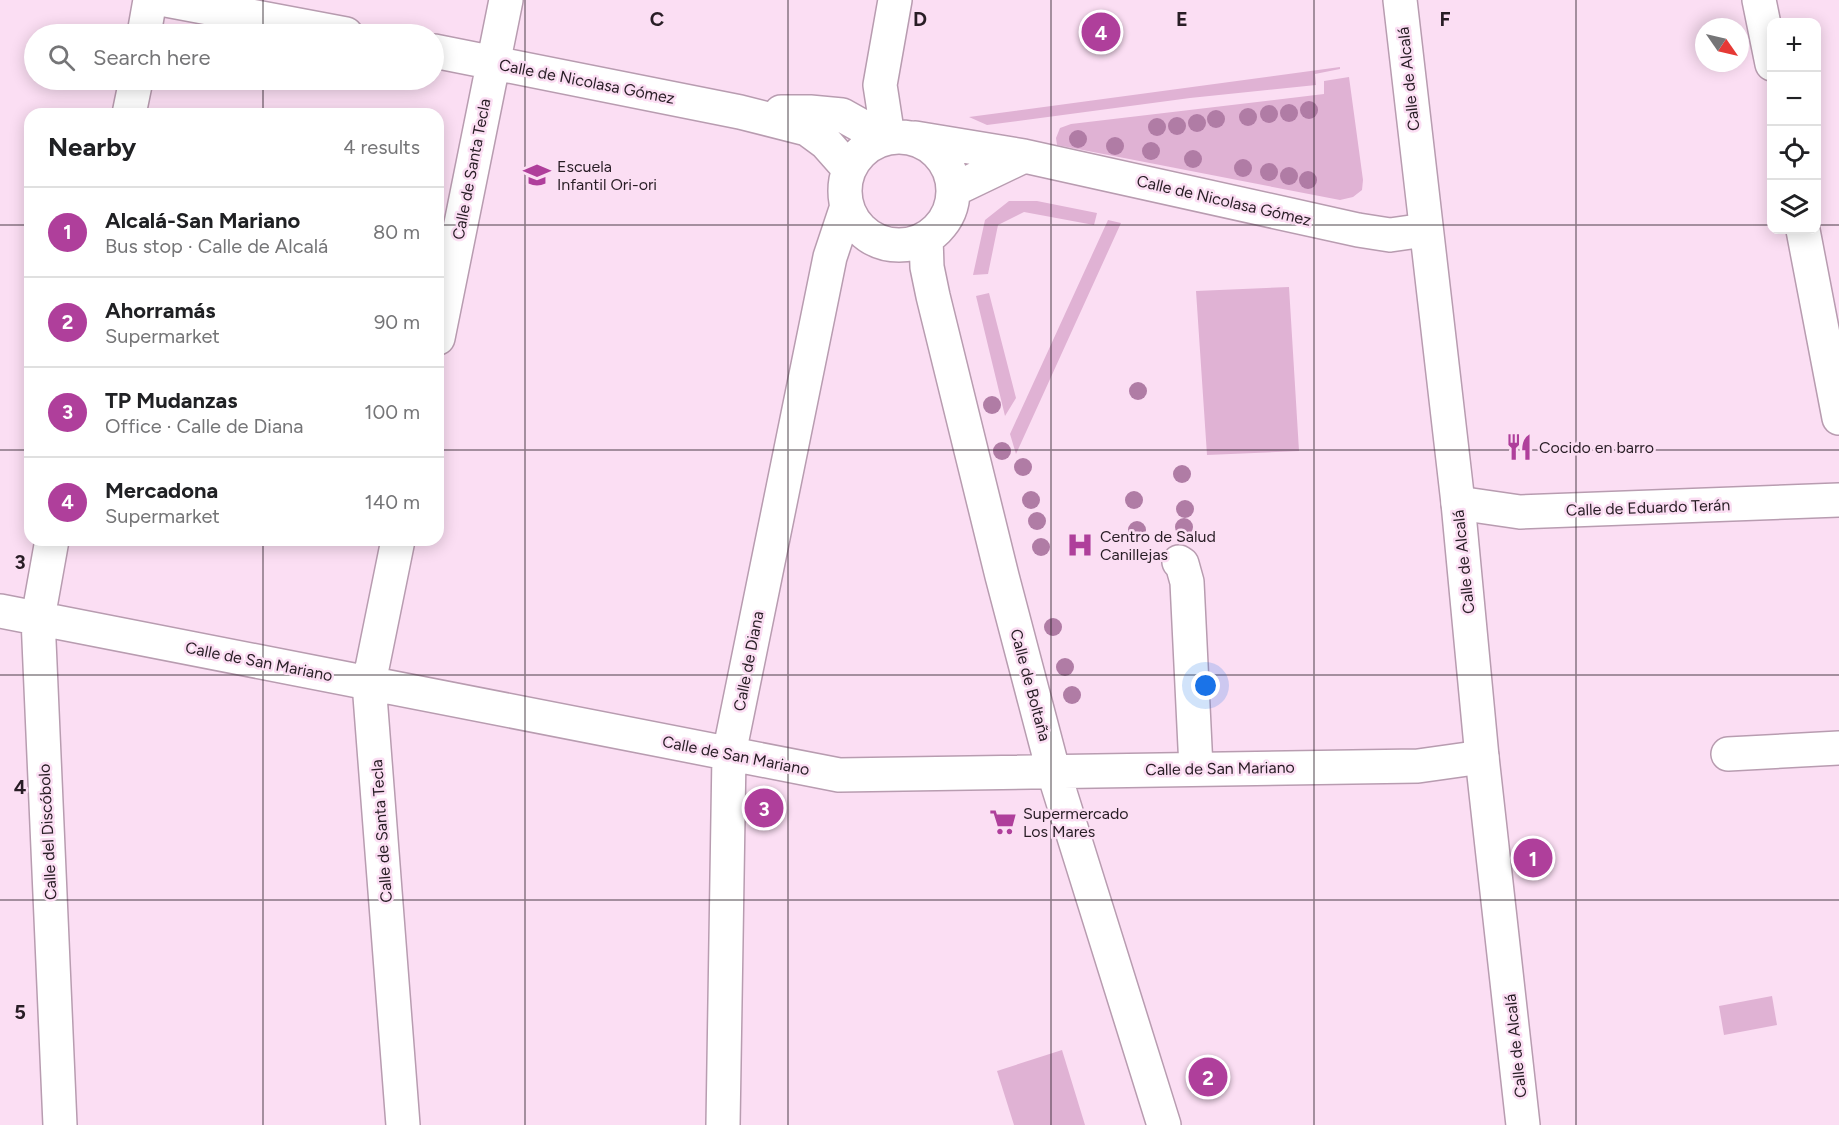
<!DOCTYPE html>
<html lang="en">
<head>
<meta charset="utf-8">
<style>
  :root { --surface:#fff; --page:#f2f2f2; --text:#202124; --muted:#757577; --line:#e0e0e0; --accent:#af3f9b }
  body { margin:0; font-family:Figtree,sans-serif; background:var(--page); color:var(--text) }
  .controls { position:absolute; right:18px; top:18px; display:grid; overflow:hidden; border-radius:12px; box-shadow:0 3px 15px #0003 }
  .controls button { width:54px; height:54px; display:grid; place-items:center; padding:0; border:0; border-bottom:2px solid var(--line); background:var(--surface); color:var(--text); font:30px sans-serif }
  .compass { position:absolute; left:1695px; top:18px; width:54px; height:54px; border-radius:50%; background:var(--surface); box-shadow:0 3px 15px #0003; rotate:124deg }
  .you { position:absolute; left:1206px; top:686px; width:21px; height:21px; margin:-15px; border:4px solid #fff; border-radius:50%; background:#1a73e8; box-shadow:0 0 0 9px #1a73e833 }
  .badge { display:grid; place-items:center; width:39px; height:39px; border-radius:50%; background:var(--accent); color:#fff; font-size:20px; font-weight:700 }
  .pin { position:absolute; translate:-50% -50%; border:3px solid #fff; box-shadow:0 2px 6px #0006 }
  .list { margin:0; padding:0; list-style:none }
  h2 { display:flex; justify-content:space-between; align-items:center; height:78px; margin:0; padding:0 24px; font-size:26px }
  h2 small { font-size:20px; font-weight:400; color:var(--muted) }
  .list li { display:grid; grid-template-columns:39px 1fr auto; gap:18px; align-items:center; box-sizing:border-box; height:90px; padding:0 24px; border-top:2px solid var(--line) }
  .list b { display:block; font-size:22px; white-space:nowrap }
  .list p { margin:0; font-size:20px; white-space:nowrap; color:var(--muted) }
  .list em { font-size:20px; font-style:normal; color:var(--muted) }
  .icon { flex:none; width:33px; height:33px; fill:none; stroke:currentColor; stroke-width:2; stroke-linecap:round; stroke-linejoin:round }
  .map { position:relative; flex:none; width:1839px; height:1125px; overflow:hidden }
  .search { position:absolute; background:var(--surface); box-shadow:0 3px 15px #0003; left:24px; top:24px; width:420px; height:66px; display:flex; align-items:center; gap:15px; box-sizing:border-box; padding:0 21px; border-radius:33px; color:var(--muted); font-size:22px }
  .panel { position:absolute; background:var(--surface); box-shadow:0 3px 15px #0003; left:24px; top:108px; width:420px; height:438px; border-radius:18px }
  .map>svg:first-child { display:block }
  .green { fill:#e0b2d4 }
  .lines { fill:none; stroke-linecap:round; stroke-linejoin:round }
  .minor-casing { stroke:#b89cb0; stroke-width:36 }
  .major-casing { stroke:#b89cb0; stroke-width:36 }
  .minor { stroke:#fff; stroke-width:33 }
  .major { stroke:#fff; stroke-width:33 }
  .tree { fill:#b07ca5 }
  .grid { fill:none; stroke:#281d25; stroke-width:1.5; stroke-opacity:0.55 }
  .labels { text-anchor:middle; stroke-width:5; stroke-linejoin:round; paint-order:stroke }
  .street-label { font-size:16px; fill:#281d25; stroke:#fbdef3 }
  .poi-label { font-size:16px; fill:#281d25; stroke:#fbdef3; text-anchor:start }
  .grid-label { font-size:20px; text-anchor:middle; font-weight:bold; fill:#281d25; stroke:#fbdef3; stroke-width:5; stroke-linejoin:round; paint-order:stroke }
</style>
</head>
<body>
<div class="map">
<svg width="1839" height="1125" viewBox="0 0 1839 1125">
  <rect width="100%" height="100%" fill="#fbdef3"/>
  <path class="green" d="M1340 67V69L1315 74 1316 85 1190 98 987 125 969 117Z
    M1349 77 1363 180 1362 190 1353 197 1340 200 1057 145 1056 138 1060 128 1071 124 1324 94V81Z
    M1009 201H1037L1097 213 1094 225 1024 212 998 225 988 274 973 275 985 220Z
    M1108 220 1121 223 1016 454 1010 434Z
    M1289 287 1299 451 1207 455 1196 291Z
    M989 293 1016 398 1005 416 976 296Z
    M1772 996 1777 1025 1724 1035 1719 1006Z
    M1062 1050 1085 1125H1014L997 1071Z"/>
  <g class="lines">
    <defs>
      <path id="minor" d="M166 0 346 34
        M1759 0 1772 64
        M144 34 150 0
        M434 51 740 112 807 129 826 143 849 169
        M781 112H810L842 115 883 138
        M129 114 136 80
        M845 191a54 54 0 1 1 108 0a54 54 0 1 1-108 0Z
        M888 137 880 85 895 0
        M915 138 1024 156 1358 230 1390 235 1425 230
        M953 190 1024 156
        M1803 230 1839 418
        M926 238 927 267 933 296 1002 576 1053 770 1164 1125
        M438 338 506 0
        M1458 503 1520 512 1839 500
        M52 540 38 618 60 1125
        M398 540 369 683 403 1125
        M1179 562 1182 564 1187 582 1196 768
        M0 611 839 775 1418 766 1482 757
        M1728 754 1839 748
        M723 1125 729 754 830 257 847 206"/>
      <path id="major" d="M1400 0 1458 503 1482 757 1523 1125"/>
    </defs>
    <use href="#minor" class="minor-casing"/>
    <use href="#major" class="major-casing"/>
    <use href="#minor" class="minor"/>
    <use href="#major" class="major"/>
  </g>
  <g class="tree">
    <circle cx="1309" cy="110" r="9"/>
    <circle cx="1289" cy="113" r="9"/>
    <circle cx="1269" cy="114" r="9"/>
    <circle cx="1248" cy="117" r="9"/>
    <circle cx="1216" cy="119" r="9"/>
    <circle cx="1197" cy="123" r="9"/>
    <circle cx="1177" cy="126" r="9"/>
    <circle cx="1157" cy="127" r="9"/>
    <circle cx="1078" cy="139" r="9"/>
    <circle cx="1115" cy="146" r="9"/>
    <circle cx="1151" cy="151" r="9"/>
    <circle cx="1193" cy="159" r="9"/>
    <circle cx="1243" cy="168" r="9"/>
    <circle cx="1269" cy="172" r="9"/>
    <circle cx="1289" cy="176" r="9"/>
    <circle cx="1308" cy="180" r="9"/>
    <circle cx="1138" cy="391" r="9"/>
    <circle cx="992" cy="405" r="9"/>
    <circle cx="1002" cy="451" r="9"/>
    <circle cx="1023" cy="467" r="9"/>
    <circle cx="1182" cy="474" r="9"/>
    <circle cx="1031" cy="500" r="9"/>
    <circle cx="1134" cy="500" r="9"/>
    <circle cx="1185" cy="509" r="9"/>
    <circle cx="1037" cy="521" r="9"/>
    <circle cx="1184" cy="527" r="9"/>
    <circle cx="1137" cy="530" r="9"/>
    <circle cx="1041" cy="547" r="9"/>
    <circle cx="1053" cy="627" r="9"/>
    <circle cx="1065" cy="667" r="9"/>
    <circle cx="1072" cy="695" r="9"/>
  </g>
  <path class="grid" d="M263 0V34M525 0V1125M788 0V1125M1051 0V1125M1314 0V1125M1576 0V1125M263 80V114M0 225H30M438 225H1772M1816 225H1839M0 450H30M438 450H1839M263 540V1125M0 675H1839M0 900H1839"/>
  <defs>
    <symbol id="school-bare" viewBox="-9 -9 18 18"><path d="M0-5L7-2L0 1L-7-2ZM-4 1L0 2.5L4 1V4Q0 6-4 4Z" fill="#af3f9b" stroke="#fbdef3" stroke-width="2.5" paint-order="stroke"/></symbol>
    <symbol id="restaurant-bare" viewBox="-9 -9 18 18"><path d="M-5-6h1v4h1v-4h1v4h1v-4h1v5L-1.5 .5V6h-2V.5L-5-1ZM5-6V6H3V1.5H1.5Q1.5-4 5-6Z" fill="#af3f9b" stroke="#fbdef3" stroke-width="2.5" paint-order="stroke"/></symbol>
    <symbol id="hospital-bare" viewBox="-9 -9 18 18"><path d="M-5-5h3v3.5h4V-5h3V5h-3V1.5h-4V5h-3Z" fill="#af3f9b" stroke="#fbdef3" stroke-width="2.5" paint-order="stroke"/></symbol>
    <symbol id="supermarket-bare" viewBox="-9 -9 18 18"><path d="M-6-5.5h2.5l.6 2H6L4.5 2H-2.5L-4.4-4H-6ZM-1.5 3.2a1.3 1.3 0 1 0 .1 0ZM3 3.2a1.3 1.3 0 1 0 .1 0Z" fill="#af3f9b" stroke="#fbdef3" stroke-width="2.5" paint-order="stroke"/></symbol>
  </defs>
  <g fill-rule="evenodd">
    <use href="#school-bare" x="518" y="156" width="38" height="38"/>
    <use href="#restaurant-bare" x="1500" y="428" width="38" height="38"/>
    <use href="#hospital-bare" x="1061" y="526" width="38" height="38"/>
    <use href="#supermarket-bare" x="984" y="803" width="38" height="38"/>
  </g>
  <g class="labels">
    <g class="street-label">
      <text transform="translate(1408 79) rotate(-96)" y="6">Calle de Alcalá</text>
      <text transform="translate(587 81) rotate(11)" y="6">Calle de Nicolasa Gómez</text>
      <text transform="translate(471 169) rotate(-79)" y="6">Calle de Santa Tecla</text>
      <text transform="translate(1224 200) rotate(13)" y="6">Calle de Nicolasa Gómez</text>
      <text transform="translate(1648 507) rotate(-2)" y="6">Calle de Eduardo Terán</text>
      <text transform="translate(1463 562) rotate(-96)" y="6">Calle de Alcalá</text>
      <text transform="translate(259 661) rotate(11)" y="6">Calle de San Mariano</text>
      <text transform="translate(748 661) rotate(-79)" y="6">Calle de Diana</text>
      <text transform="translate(1031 685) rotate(75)" y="6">Calle de Boltaña</text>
      <text transform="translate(736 755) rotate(11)" y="6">Calle de San Mariano</text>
      <text transform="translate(1220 768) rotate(-1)" y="6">Calle de San Mariano</text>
      <text transform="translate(381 831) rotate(-94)" y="6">Calle de Santa Tecla</text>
      <text transform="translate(47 832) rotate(-93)" y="6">Calle del Discóbolo</text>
      <text transform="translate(1515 1046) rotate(-96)" y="6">Calle de Alcalá</text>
    </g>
    <g class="poi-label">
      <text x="557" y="172">Escuela<tspan x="557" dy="18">Infantil Ori-ori</tspan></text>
      <text x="1539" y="453">Cocido en barro</text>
      <text x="1100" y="542">Centro de Salud<tspan x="1100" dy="18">Canillejas</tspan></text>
      <text x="1023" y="819">Supermercado<tspan x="1023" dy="18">Los Mares</tspan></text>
    </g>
  </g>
  <g class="grid-label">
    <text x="657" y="26">C</text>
    <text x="920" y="26">D</text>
    <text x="1182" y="26">E</text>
    <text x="1445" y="26">F</text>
    <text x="20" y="569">3</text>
    <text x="20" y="794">4</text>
    <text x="20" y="1019">5</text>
  </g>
</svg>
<div class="controls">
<button>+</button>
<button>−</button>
<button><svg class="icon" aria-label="locate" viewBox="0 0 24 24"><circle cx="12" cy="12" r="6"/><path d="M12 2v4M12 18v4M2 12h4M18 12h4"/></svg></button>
<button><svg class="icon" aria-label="layers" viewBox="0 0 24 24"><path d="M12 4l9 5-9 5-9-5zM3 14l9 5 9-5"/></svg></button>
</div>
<svg class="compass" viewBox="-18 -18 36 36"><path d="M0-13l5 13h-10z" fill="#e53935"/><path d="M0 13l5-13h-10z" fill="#757577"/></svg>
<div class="you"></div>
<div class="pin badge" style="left:1533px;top:858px">1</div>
<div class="pin badge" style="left:1208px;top:1077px">2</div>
<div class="pin badge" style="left:764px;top:808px">3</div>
<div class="pin badge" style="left:1101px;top:32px">4</div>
<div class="search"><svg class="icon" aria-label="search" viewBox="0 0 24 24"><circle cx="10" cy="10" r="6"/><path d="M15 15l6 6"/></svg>Search here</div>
<section class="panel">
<h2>Nearby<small>4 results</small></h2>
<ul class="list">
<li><span class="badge">1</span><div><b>Alcalá-San Mariano</b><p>Bus stop · Calle de Alcalá</p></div><em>80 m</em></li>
<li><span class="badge">2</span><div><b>Ahorramás</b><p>Supermarket</p></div><em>90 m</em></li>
<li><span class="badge">3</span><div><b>TP Mudanzas</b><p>Office · Calle de Diana</p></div><em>100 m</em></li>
<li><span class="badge">4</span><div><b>Mercadona</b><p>Supermarket</p></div><em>140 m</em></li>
</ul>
</section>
</div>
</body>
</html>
